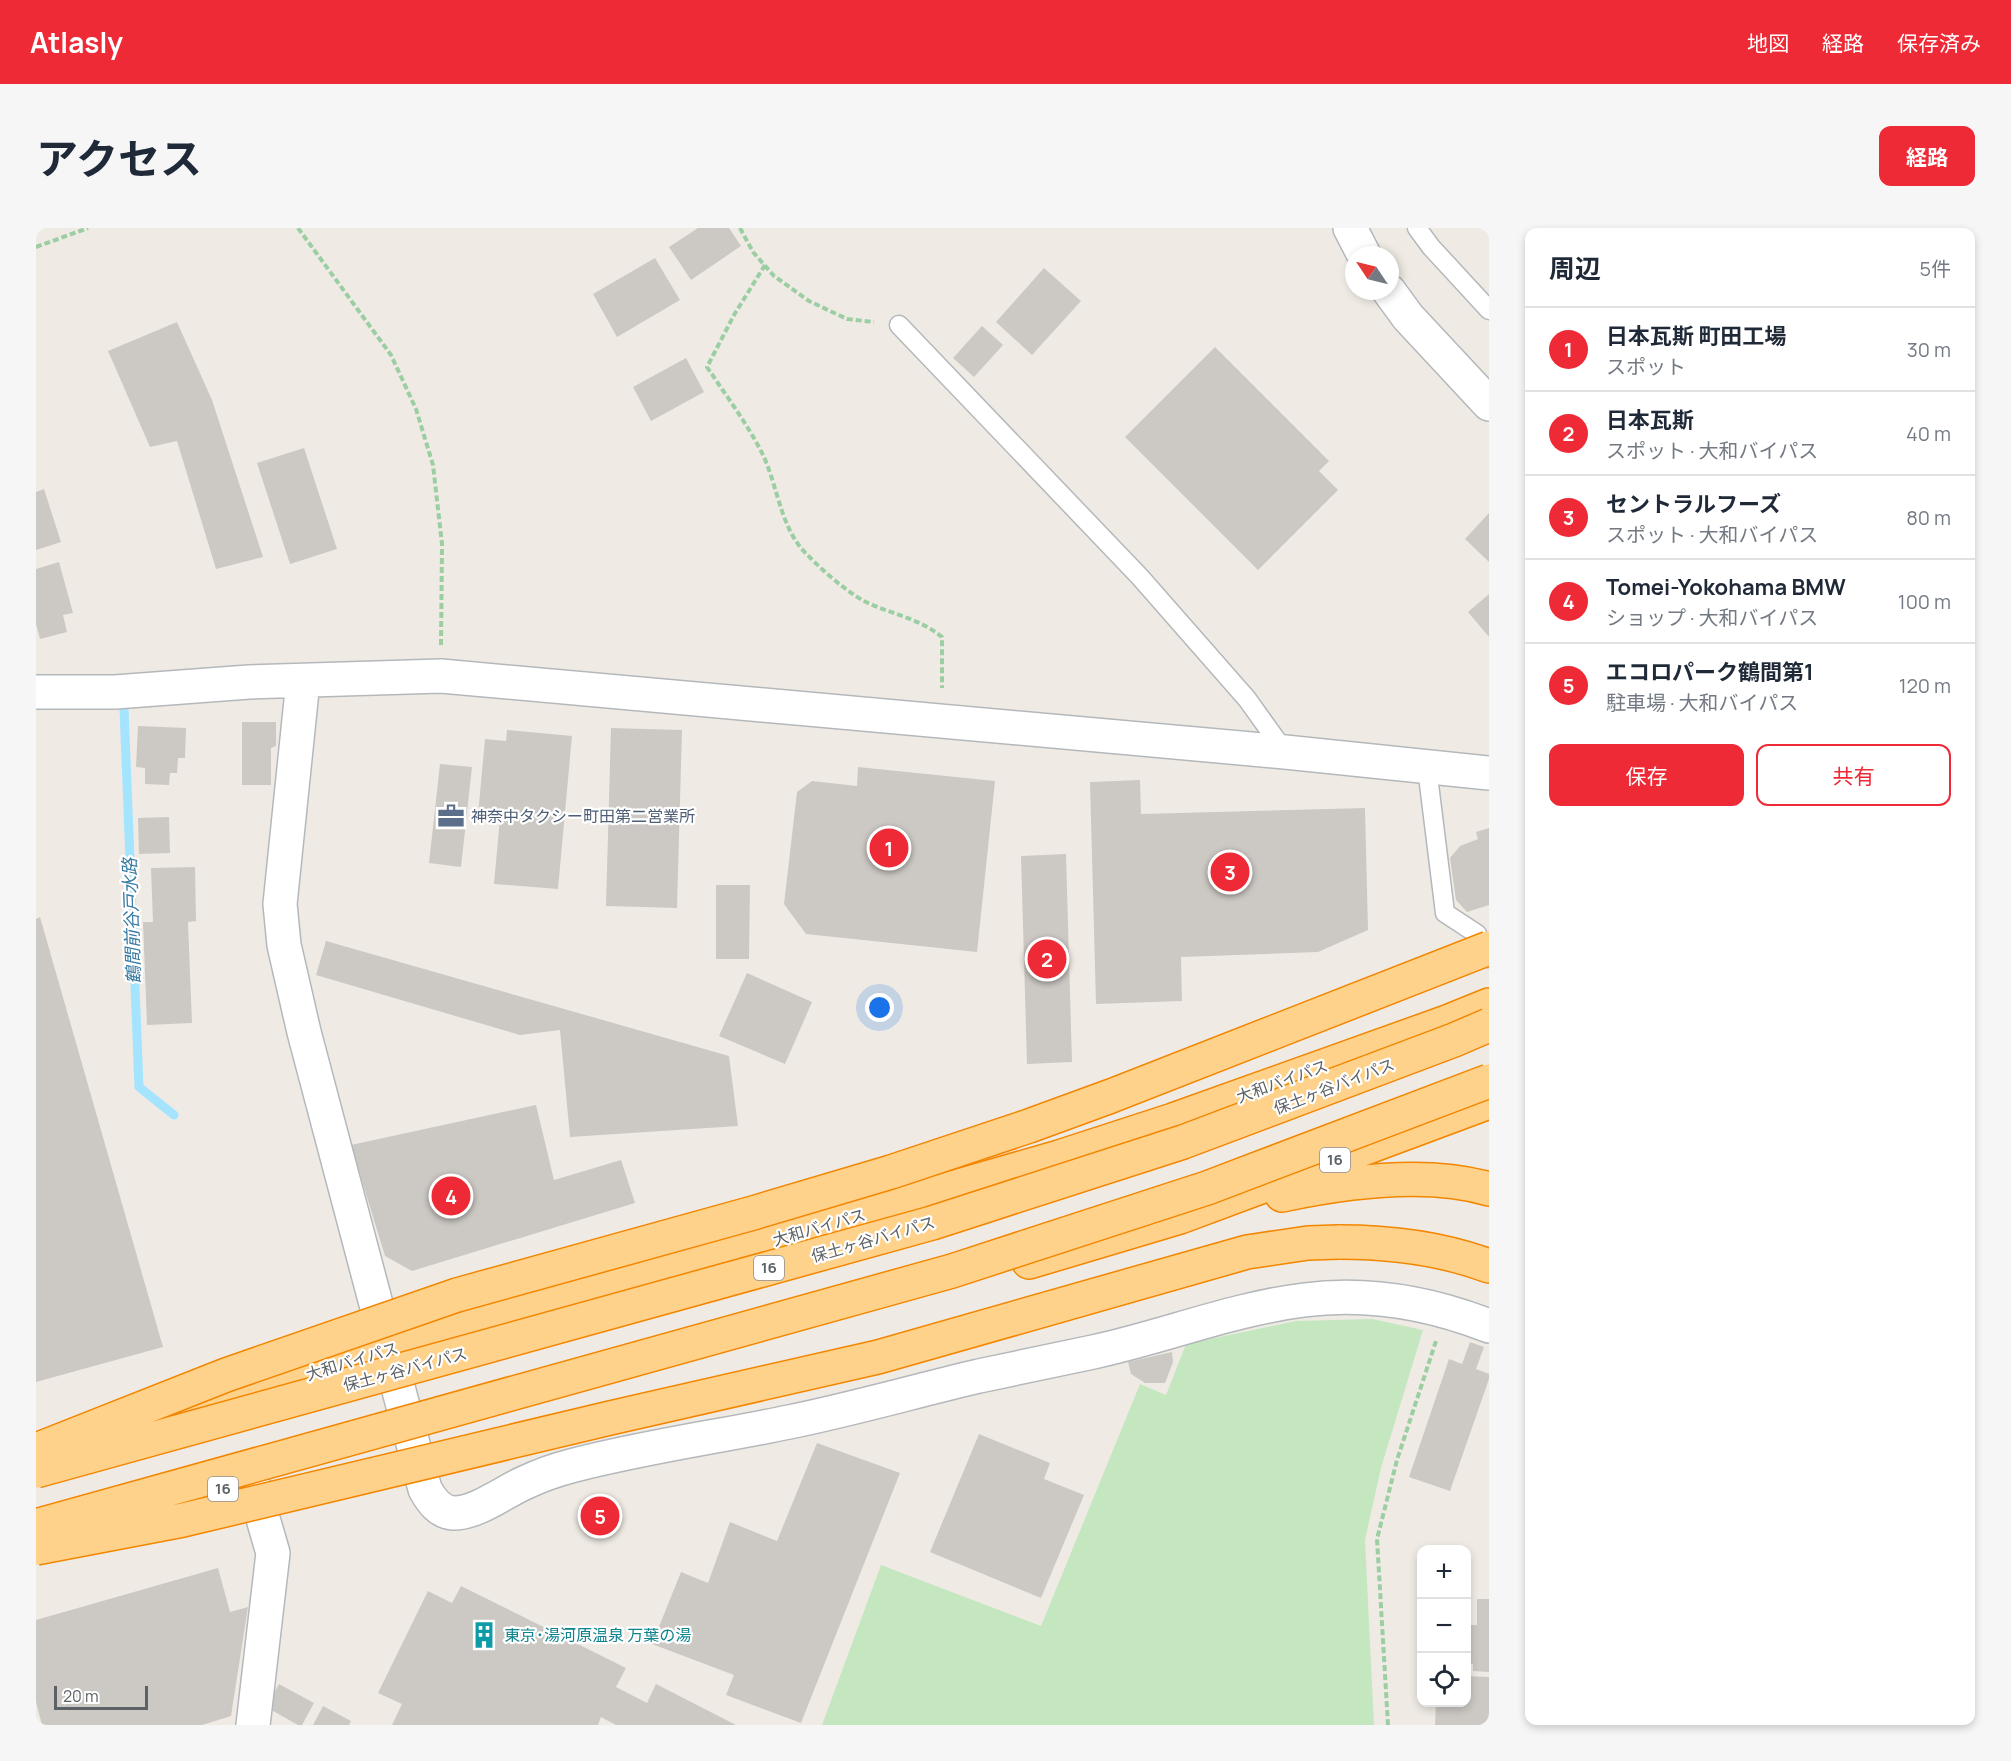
<!DOCTYPE html>
<html lang="ja">
<head>
<meta charset="utf-8">
<style>
  :root { --surface:#fff; --page:#f6f6f7; --text:#1f2937; --muted:#747a83; --line:#e0e1e3; --accent:#ee2a36 }
  body { margin:0; font-family:Manrope,"Noto Sans JP",sans-serif; background:var(--page); color:var(--text) }
  .controls { position:absolute; right:18px; bottom:18px; display:grid; overflow:hidden; border-radius:12px; box-shadow:0 3px 9px #0003 }
  .controls button { width:54px; height:54px; display:grid; place-items:center; padding:0; border:0; border-bottom:2px solid var(--line); background:var(--surface); color:var(--text); font:30px sans-serif }
  .compass { position:absolute; left:1309px; top:18px; width:54px; height:54px; border-radius:50%; background:var(--surface); box-shadow:0 3px 9px #0003; rotate:305deg }
  .scale { position:absolute; left:18px; bottom:15px; width:94px; box-sizing:border-box; padding-left:6px; border:3px solid #5c6165; border-top:0; font-size:16px; line-height:21px; white-space:nowrap; color:#5c6165; -webkit-text-stroke:4px #fff; paint-order:stroke }
  .you { position:absolute; left:844px; top:780px; width:21px; height:21px; margin:-15px; border:4px solid #fff; border-radius:50%; background:#1a73e8; box-shadow:0 0 0 9px #1a73e833 }
  .badge { display:grid; place-items:center; width:39px; height:39px; border-radius:50%; background:var(--accent); color:#fff; font-size:20px; font-weight:700 }
  .pin { position:absolute; translate:-50% -50%; border:3px solid #fff; box-shadow:0 2px 6px #0006 }
  .list { margin:0; padding:0; list-style:none }
  h2 { display:flex; justify-content:space-between; align-items:center; height:78px; margin:0; padding:0 24px; font-size:26px }
  h2 small { font-size:20px; font-weight:400; color:var(--muted) }
  .list li { display:grid; grid-template-columns:39px 1fr auto; gap:18px; align-items:center; box-sizing:border-box; height:84px; padding:0 24px; border-top:2px solid var(--line) }
  .list b { display:block; font-size:22px; white-space:nowrap }
  .list p { margin:0; font-size:20px; white-space:nowrap; color:var(--muted) }
  .list em { font-size:20px; font-style:normal; color:var(--muted) }
  .actions { display:flex; gap:12px; padding:18px 24px }
  .actions a { flex:1; padding:14px 0; border:2px solid var(--accent); border-radius:12px; text-align:center; font-size:21px; color:var(--accent) }
  .actions .main { background:var(--accent); color:#fff }
  .icon { flex:none; width:33px; height:33px; fill:none; stroke:currentColor; stroke-width:2; stroke-linecap:round; stroke-linejoin:round }
  .map { position:relative; flex:none; width:1453px; height:1497px; overflow:hidden; border-radius:12px }
  header { display:flex; align-items:center; gap:36px; box-sizing:border-box; height:84px; padding:0 30px; background:var(--accent); color:#fff }
  header strong { font-size:28px }
  nav { display:flex; gap:33px; margin-inline-start:auto; font-size:21px }
  .intro { display:flex; align-items:center; justify-content:space-between; box-sizing:border-box; height:144px; padding:0 36px }
  h1 { margin:0; font-size:42px }
  .button { padding:15px 27px; border-radius:12px; background:var(--accent); color:#fff; font-size:21px; font-weight:700 }
  main { display:flex; gap:36px; padding:0 36px }
  aside { flex:1; background:var(--surface); border-radius:12px; box-shadow:0 3px 9px #0003 }
  .map>svg:first-child { display:block }
  .green { fill:#c5e7c0 }
  .lines { fill:none; stroke-linecap:round; stroke-linejoin:round }
  .stream { stroke:#a4e4ff; stroke-width:9 }
  .building { fill:#ccc8c3 }
  .lane-casing { stroke:#b4b8bb; stroke-width:21 }
  .street-casing { stroke:#b4b8bb; stroke-width:36 }
  .highway-casing { stroke:#f38600; stroke-width:36 }
  .path { stroke:#9bcea2; stroke-width:4; stroke-dasharray:6 3; stroke-linecap:butt }
  .lane { stroke:#fff; stroke-width:18 }
  .street { stroke:#fff; stroke-width:33 }
  .highway { stroke:#ffd28b; stroke-width:33 }
  .highway-bridge-casing { stroke:#f38600; stroke-width:36; stroke-linecap:butt }
  .highway-bridge { stroke:#ffd28b; stroke-width:33 }
  .labels { text-anchor:middle; stroke-width:4.5; stroke-linejoin:round; paint-order:stroke }
  .shield { fill:#fff; stroke:#8d9093; stroke-width:1.5 }
  .shield-label { font-size:15px; font-weight:bold; fill:#5c6165 }
  .service-label { font-size:16px; fill:#4e5e75; stroke:#fff; text-anchor:start }
  .street-label { font-size:16px; fill:#5c6165; stroke:#fff }
  .culture-label { font-size:16px; fill:#0d838f; stroke:#fff; text-anchor:start }
  .water-label { font-size:18px; font-style:italic; fill:#387ba3; stroke:#fff }
</style>
</head>
<body>
<header>
<strong>Atlasly</strong>
<nav><a>地図</a><a>経路</a><a>保存済み</a></nav>
</header>
<div class="intro"><h1>アクセス</h1><a class="button">経路</a></div>
<main>
<div class="map">
<svg width="1453" height="1497" viewBox="0 0 1453 1497">
  <rect width="100%" height="100%" fill="#efebe4"/>
  <path class="green" d="M1336 1091 1387 1102 1345 1240 1329 1312 1338 1497H786L845 1337 1005 1398 1104 1156 1130 1167 1150 1116 1260 1093Z"/>
  <g class="lines">
    <path class="stream" d="M88 481 103 859 138 887"/>
  </g>
  <path class="building" d="M662 0H693L705 18 655 52 633 19Z
    M619 30 644 72 581 109 557 66Z
    M1008 40 1045 73 996 127 960 94Z
    M141 94 176 172 227 329 180 341 141 213 114 219 72 123Z
    M946 98 967 117 938 149 917 130Z
    M1179 119 1293 233 1283 243 1302 262 1222 342 1089 209Z
    M650 130 668 164 615 193 597 159Z
    M268 220 301 321 254 336 221 235Z
    M8 261 25 314 0 322V264Z
    M1453 285V334L1429 311Z
    M23 334 37 385 27 387 31 404 4 411 0 396V341Z
    M1453 366V409L1432 384Z
    M206 494H240V518L235 520V557H206Z
    M102 498 150 500 149 530H142L141 545H134L133 557 109 556V540L100 539Z
    M575 500 646 502 641 680 570 678Z
    M471 502 536 508 522 661 458 656 464 589 442 587 449 511 470 513Z
    M404 536 436 539 425 639 393 635Z
    M822 539 959 553 941 724 770 706 748 676 761 564 776 553 821 558Z
    M1104 552 1105 586 1329 580 1332 702 1282 724 1145 729 1146 773 1060 776 1054 554Z
    M133 589 134 625 103 626 102 590Z
    M1453 600V677L1431 684 1420 672 1414 630 1424 618 1442 611 1440 604Z
    M1030 626 1036 834 991 836 985 628Z
    M159 639 160 693 152 694 156 795 111 797 107 694H117L115 640Z
    M680 657H714L713 731H680Z
    M4 689 127 1119 0 1154V691Z
    M290 713 693 828 702 898 534 909 524 802 484 807 280 747Z
    M711 745 776 774 749 836 683 808Z
    M500 877 518 952 585 932 599 975 376 1043 349 1028 315 917Z
    M1434 1114 1448 1119 1440 1141 1453 1146V1151L1414 1263 1373 1249 1413 1131 1426 1136Z
    M1136 1124 1137 1134 1129 1155H1109L1095 1146 1092 1134Z
    M943 1206 1014 1235 1008 1251 1048 1267 1005 1370 894 1324Z
    M781 1215 864 1245 765 1495 690 1467 698 1447 616 1416 645 1344 672 1355 694 1294 741 1313Z
    M182 1340 194 1384 212 1379 195 1488 166 1497H6L0 1474V1392Z
    M425 1358 590 1440 580 1459 611 1475 620 1456 700 1497H580L565 1489 562 1497H356L366 1476 342 1465 392 1363 416 1375Z
    M1441 1371H1453V1444L1437 1443V1436L1431 1435V1397H1441Z
    M1430 1448 1453 1449V1497H1399L1400 1474H1430Z
    M243 1456 278 1475 266 1497H262L230 1479Z
    M287 1478 315 1493 313 1497H277Z"/>
  <g class="lines">
    <defs>
      <path id="lane" d="M1381 0 1395 19 1453 82
        M863 97 1104 349 1211 471 1249 524
        M1391 540 1409 685 1441 706 1451 730"/>
      <path id="street" d="M1314 0 1328 27
        M1353 63 1372 89 1453 176
        M267 453 244 676 248 717 268 804 389 1261C395 1272 403 1284 417 1285 439 1286 468 1264 488 1255 503 1248 519 1242 535 1238 607 1219 681 1209 753 1194 817 1181 879 1163 943 1148 981 1140 1019 1132 1057 1124 1127 1109 1196 1081 1268 1072 1330 1064 1394 1075 1453 1098
        M0 464H79L213 454 405 448 1249 524 1453 545
        M216 1253 237 1325 217 1497"/>
      <path id="highway" d="M1246 967C1308 954 1392 943 1453 961
        M1303 1014C1355 1014 1405 1020 1453 1038
        M993 1034 1144 989 1453 874
        M91 1198 1023 929 1137 892 1411 794 1453 777"/>
    </defs>
    <use href="#lane" class="lane-casing"/>
    <use href="#street" class="street-casing"/>
    <use href="#highway" class="highway-casing"/>
    <path class="path" d="M262 0 355 127 380 181 397 237 406 316 405 417
      M704 0 717 24 738 48 773 73 811 91 838 94
      M0 19 52 0
      M729 37 698 87 671 139C689 166 710 194 725 223 741 254 743 293 765 320 780 337 808 362 828 373 854 386 883 390 906 409V460
      M1352 1497 1341 1311 1361 1232 1400 1113"/>
    <use href="#lane" class="lane"/>
    <use href="#street" class="street"/>
    <use href="#highway" class="highway"/>
    <defs>
      <path id="highway-bridge" d="M0 1222 190 1147 421 1067 717 985 855 944 993 898 1075 868 1453 720
        M0 1243 896 995 1147 914 1418 812 1453 797
        M0 1298 916 1043 1171 960 1453 853
        M0 1320 147 1292 574 1190 842 1129 1211 1024 1272 1015 1303 1014"/>
    </defs>
    <use href="#highway-bridge" class="highway-bridge-casing"/>
    <use href="#highway-bridge" class="highway-bridge"/>
  </g>
  <defs>
    <symbol id="office-bare" viewBox="-9 -9 18 18"><path d="M-6-3h4V-5.5h4V-3h4V5H-6ZM-1-4.5V-3h2v-1.5ZM-6 0V1H6V0Z" fill="#5c6f8a" stroke="#fff" stroke-width="2.5" paint-order="stroke"/></symbol>
    <symbol id="building-bare" viewBox="-9 -9 18 18"><path d="M-4-6H4V6H1V3H-1V6H-4ZM-2.5-4.3h1.7v1.8h-1.7ZM.8-4.3h1.7v1.8H.8ZM-2.5-1h1.7V.8h-1.7ZM.8-1h1.7V.8H.8Z" fill="#0f9aa8" stroke="#fff" stroke-width="2.5" paint-order="stroke"/></symbol>
  </defs>
  <g fill-rule="evenodd">
    <use href="#office-bare" x="396" y="569" width="38" height="38"/>
    <use href="#building-bare" x="429" y="1388" width="38" height="38"/>
  </g>
  <g class="labels">
    <g class="shield">
      <rect x="1284" y="920" width="30" height="24" rx="4.5"/>
      <rect x="718" y="1028" width="30" height="24" rx="4.5"/>
      <rect x="172" y="1249" width="30" height="24" rx="4.5"/>
    </g>
    <g class="shield-label">
      <text x="1299" y="937">16</text>
      <text x="733" y="1045">16</text>
      <text x="187" y="1266">16</text>
    </g>
    <g class="service-label">
      <text x="435" y="594">神奈中タクシー町田第二営業所</text>
    </g>
    <g class="street-label">
      <text transform="translate(1246 853) rotate(-20)" y="6">大和バイパス</text>
      <text transform="translate(1298 858) rotate(-21)" y="6">保土ヶ谷バイパス</text>
      <text transform="translate(783 999) rotate(-16)" y="6">大和バイパス</text>
      <text transform="translate(837 1011) rotate(-16)" y="6">保土ヶ谷バイパス</text>
      <text transform="translate(316 1133) rotate(-17)" y="6">大和バイパス</text>
      <text transform="translate(369 1141) rotate(-15)" y="6">保土ヶ谷バイパス</text>
    </g>
    <g class="culture-label">
      <text x="468" y="1413">東京･湯河原温泉 万葉の湯</text>
    </g>
    <g class="water-label">
      <text transform="translate(96 693) rotate(-92)" y="6">鶴間前谷戸水路</text>
    </g>
  </g>
</svg>
<div class="controls">
<button>+</button>
<button>−</button>
<button><svg class="icon" aria-label="locate" viewBox="0 0 24 24"><circle cx="12" cy="12" r="6"/><path d="M12 2v4M12 18v4M2 12h4M18 12h4"/></svg></button>
</div>
<svg class="compass" viewBox="-18 -18 36 36"><path d="M0-13l5 13h-10z" fill="#e53935"/><path d="M0 13l5-13h-10z" fill="#747a83"/></svg>
<div class="scale">20 m</div>
<div class="you"></div>
<div class="pin badge" style="left:853px;top:620px">1</div>
<div class="pin badge" style="left:1011px;top:731px">2</div>
<div class="pin badge" style="left:1194px;top:644px">3</div>
<div class="pin badge" style="left:415px;top:968px">4</div>
<div class="pin badge" style="left:564px;top:1288px">5</div>
</div>
<aside>
<h2>周辺<small>5件</small></h2>
<ul class="list">
<li><span class="badge">1</span><div><b>日本瓦斯 町田工場</b><p>スポット</p></div><em>30 m</em></li>
<li><span class="badge">2</span><div><b>日本瓦斯</b><p>スポット · 大和バイパス</p></div><em>40 m</em></li>
<li><span class="badge">3</span><div><b>セントラルフーズ</b><p>スポット · 大和バイパス</p></div><em>80 m</em></li>
<li><span class="badge">4</span><div><b>Tomei-Yokohama BMW</b><p>ショップ · 大和バイパス</p></div><em>100 m</em></li>
<li><span class="badge">5</span><div><b>エコロパーク鶴間第1</b><p>駐車場 · 大和バイパス</p></div><em>120 m</em></li>
</ul>
<div class="actions"><a class="main">保存</a><a>共有</a></div>
</aside>
</main>
</body>
</html>
